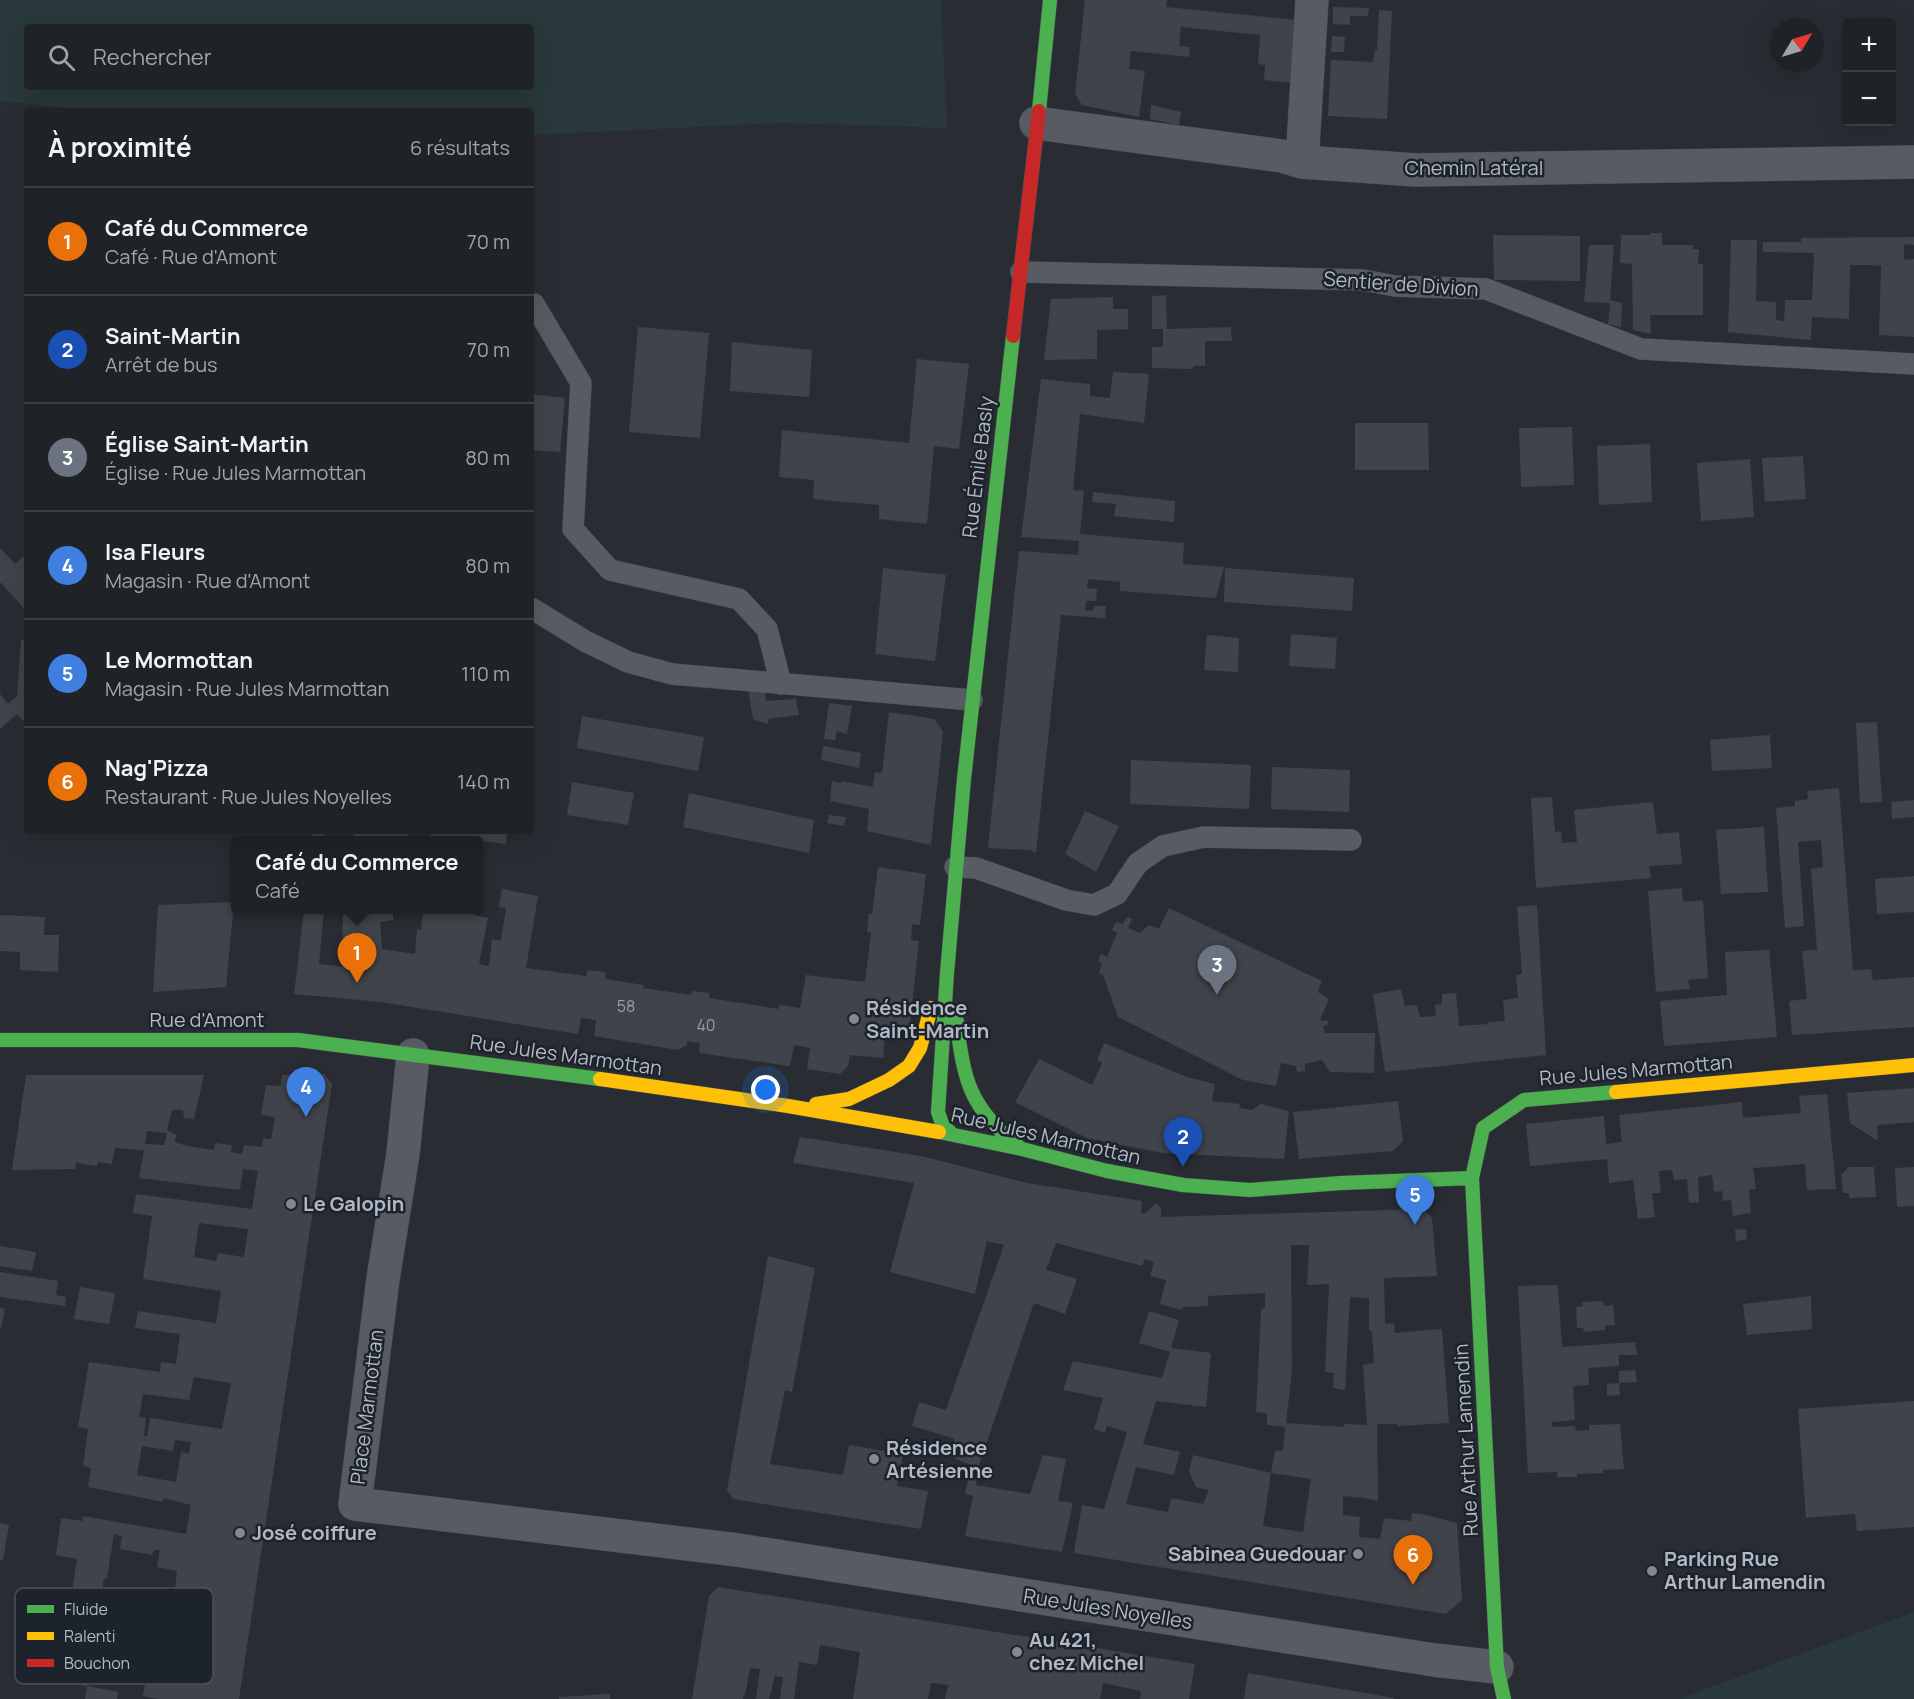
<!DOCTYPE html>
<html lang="fr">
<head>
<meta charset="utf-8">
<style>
  :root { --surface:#1f2226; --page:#2c2f32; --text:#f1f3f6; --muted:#a1a4a7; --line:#3c3f43; --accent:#828891 }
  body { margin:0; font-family:Manrope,sans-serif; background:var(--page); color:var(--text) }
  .controls { position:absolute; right:18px; top:18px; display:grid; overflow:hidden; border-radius:6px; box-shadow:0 6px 24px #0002 }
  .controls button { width:54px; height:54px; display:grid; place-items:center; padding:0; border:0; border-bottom:2px solid var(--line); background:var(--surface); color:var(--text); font:30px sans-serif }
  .compass { position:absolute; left:1770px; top:18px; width:54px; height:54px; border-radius:50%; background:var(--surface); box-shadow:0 6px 24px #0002; rotate:52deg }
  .you { position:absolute; left:766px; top:1090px; width:21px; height:21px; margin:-15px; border:4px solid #fff; border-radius:50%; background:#1a73e8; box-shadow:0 0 0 9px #1a73e833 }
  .badge { display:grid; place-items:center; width:39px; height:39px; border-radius:50%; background:var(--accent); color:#fff; font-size:20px; font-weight:700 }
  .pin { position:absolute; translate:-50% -50px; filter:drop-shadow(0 2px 3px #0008) }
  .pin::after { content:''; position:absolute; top:32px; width:21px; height:18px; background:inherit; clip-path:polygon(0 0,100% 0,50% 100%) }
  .popup { position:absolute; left:231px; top:836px; width:252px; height:78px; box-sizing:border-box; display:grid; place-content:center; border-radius:6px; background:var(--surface); filter:drop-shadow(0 2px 4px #0005); font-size:20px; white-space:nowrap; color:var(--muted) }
  .popup b { font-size:22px; color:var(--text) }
  .popup::after { content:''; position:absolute; left:50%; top:100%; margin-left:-12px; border:12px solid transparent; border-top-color:var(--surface) }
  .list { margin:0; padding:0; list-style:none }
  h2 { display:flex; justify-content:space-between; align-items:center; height:78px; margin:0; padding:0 24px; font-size:26px }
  h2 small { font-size:20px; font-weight:400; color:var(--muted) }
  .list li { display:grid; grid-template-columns:39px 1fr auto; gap:18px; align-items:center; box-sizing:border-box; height:108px; padding:0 24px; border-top:2px solid var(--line) }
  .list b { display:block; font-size:22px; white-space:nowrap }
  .list p { margin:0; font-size:20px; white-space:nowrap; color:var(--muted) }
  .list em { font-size:20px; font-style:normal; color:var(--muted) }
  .icon { flex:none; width:33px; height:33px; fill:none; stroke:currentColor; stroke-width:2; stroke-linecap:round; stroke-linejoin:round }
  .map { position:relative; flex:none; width:1914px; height:1699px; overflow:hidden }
  .search { position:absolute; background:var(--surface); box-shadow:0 6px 24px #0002; left:24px; top:24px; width:510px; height:66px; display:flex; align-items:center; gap:15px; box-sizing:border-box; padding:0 21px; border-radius:6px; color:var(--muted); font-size:22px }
  .panel { position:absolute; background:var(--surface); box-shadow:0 6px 24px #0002; left:24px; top:108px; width:510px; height:726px; border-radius:6px }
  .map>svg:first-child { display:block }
  .green { fill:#29383a; fill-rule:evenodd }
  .building { fill:#40444a; fill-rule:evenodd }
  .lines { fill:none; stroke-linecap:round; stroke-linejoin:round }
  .lane-casing { stroke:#46494e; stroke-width:22 }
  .street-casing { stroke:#46494e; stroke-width:34 }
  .fast-casing { stroke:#46494e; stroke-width:15 }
  .slow-casing { stroke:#46494e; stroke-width:15 }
  .jam-casing { stroke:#46494e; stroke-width:15 }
  .lane { stroke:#585b61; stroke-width:21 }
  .street { stroke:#585b61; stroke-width:33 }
  .fast { stroke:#4caf50; stroke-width:14 }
  .slow { stroke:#ffc107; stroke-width:14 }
  .jam { stroke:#c62828; stroke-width:14 }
  .poi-dot { fill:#828891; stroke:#1d232d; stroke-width:2 }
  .labels { text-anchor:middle; stroke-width:5; stroke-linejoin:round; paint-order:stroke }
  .number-label { font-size:16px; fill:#969ca6 }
  .street-label { font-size:20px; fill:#b2b9c4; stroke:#1d232d }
  .poi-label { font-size:20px; font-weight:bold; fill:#b2b9c4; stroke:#1d232d; text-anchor:start }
  .key { fill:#1d232d; stroke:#4a505a; stroke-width:1.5 }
  .key-label { font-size:16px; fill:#b2b9c4 }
</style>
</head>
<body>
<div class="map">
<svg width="1914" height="1699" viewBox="0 0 1914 1699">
  <rect width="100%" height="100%" fill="#292d33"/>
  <path class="green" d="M0 0H941L947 128 781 123 531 135V111H101L0 101ZM27 27H531V87H27Z
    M1914 1612V1699H1678Z"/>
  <path class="building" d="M1085 0H1167L1166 7 1296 20 1292 83 1264 80 1265 65 1258 64 1260 35 1181 27 1179 46 1190 47 1189 57 1131 51 1129 69 1145 71 1139 117 1082 105 1075 94Z
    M1333 7 1369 8 1368 16H1350V25L1333 24Z
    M1379 10 1392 11 1387 119 1328 116 1331 60 1373 62 1375 50H1377Z
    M1332 36 1345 37 1344 52H1331Z
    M1151 105 1181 112 1179 125 1150 119Z
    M1650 233H1662V245H1693V249H1699L1698 264H1703V315H1650L1651 334 1633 330 1632 264 1620 263 1621 235H1650Z
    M1493 235 1580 236V281L1494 280Z
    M1914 237V245L1904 244V260L1914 259V337L1879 335 1881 266 1868 265H1850L1849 319 1812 317 1811 340 1728 332 1731 240H1757L1756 301 1776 302V320L1784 321 1785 300H1812L1814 253 1763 252V242H1801V238Z
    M1589 245H1614L1610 300 1622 303 1621 327 1608 324 1610 303 1584 302Z
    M1166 295 1167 329 1231 327 1232 341H1205V366H1193V369L1152 368V347H1163V329H1152V296Z
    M1113 297V309H1128V329L1097 330V359L1044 360 1051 299Z
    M638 327 709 333 700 438 629 432Z
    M732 342 812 350 809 397 730 391Z
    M917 359 969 364 959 449 934 446 927 524 879 519V505L813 499 814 480 779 477 782 430 909 443Z
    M1113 372 1149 374 1144 423 1080 414 1073 490 1084 491 1080 534 1184 543 1183 564 1224 567 1216 598 1120 591V582L1088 579 1087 588 1097 589 1096 601H1086L1085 611 1093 610 1094 606H1106L1105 618 1061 615 1036 853 1031 850 988 848 1019 551 1078 555 1079 541 1021 537 1041 379 1090 384V396L1110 398Z
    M531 394 565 398 560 452 531 450Z
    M1355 423H1428L1429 470H1355Z
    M1572 427 1574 485 1521 487 1519 428Z
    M1650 444 1652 502 1599 505 1597 446Z
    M1803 456 1806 499 1765 502 1762 458Z
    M1750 459 1754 517 1701 521 1697 463Z
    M1093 492 1175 501 1174 522 1114 516 1116 504 1092 502Z
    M0 548 15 564 27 553V612L0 582Z
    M883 568 946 575 935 661 875 654Z
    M1225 568 1354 578 1352 611 1224 602Z
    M1291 634 1337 638 1335 669 1289 666Z
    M1207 635 1239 638 1238 672 1204 670Z
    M21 640H27V725L17 714 0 729V694L8 704 17 696Z
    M748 689 765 692 766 701 796 699 799 715 768 719V724L753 719Z
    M829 703 852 706 847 734 837 731 835 740 824 739Z
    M889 712 934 719 943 731 931 845 867 831 869 809 830 801 832 781 841 783 842 781 873 787 875 772 882 773Z
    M582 716 704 737 698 771 577 748Z
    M1877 722 1882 802 1860 803 1856 723Z
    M1770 735 1772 768 1712 771 1710 740Z
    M823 746 861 753 859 768 821 760Z
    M1131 760 1251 765 1249 809 1130 804Z
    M1272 767 1350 770 1349 812 1271 809Z
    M572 782 634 793 628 825 567 815Z
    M1839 788 1853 970 1871 969 1873 980 1914 977V1027L1792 1035 1789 1001 1807 999 1802 951 1817 950 1811 869 1823 867 1821 840 1798 842 1804 926 1785 928 1776 808 1795 806V801L1808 799 1807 791Z
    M689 793 814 820 809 853 683 827Z
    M1552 797 1555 832 1561 831 1562 843 1577 842 1574 810 1653 802 1657 834 1679 832 1682 864 1649 866 1651 878 1536 888 1531 798Z
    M1914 800V817L1892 819 1891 802Z
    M1085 811 1119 826 1096 872 1065 854Z
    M829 815 846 817 844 826 827 823Z
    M1764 827 1768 892 1721 894 1716 830Z
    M313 831H324L323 840H312Z
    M354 831 408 834V840H353Z
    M431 831H507L506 844 484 841 480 871 478 840H430Z
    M878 867 926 874 920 925 912 924 911 940 919 941 909 1031 903 1034 885 1035 883 1058 850 1055 848 1066 840 1074 807 1069 810 1048 794 1045 790 1066 699 1053 700 1043 687 1041V1045L678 1050 594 1036 596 1020 581 1018 578 1034 381 1002 294 994 304 910H324L319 964 345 967 342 926H343V912L393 910V920L380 922 382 949 415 954 417 929 421 930 423 910H475L474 915 488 918 479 964 489 966 492 939 501 941 506 908 499 907 502 889 538 896 526 968 586 976 587 970 605 972V979L644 985 643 988 691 995 692 991 709 993V998L778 1009 779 1005 800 1008 806 975 865 982 871 933 867 932 869 913 872 914Z
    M1914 876V912L1877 914 1875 879Z
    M1682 888 1683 902 1703 900 1708 978 1688 980 1690 989 1656 992 1648 891Z
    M234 902 226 987 153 992 158 905Z
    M1537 905 1546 1055 1385 1072 1373 994 1401 989 1405 1006 1417 1005 1420 1017 1436 1016 1435 1005 1442 1004V994L1456 993 1459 1026 1488 1024V1022L1505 1021 1503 1000 1518 998 1516 975 1522 974 1517 907Z
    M1169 908 1322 981 1318 992 1329 999 1320 1020 1328 1021 1329 1025 1323 1026 1325 1033H1375L1374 1073 1330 1072 1322 1060 1305 1064V1071L1297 1072 1296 1066 1281 1063 1276 1086 1243 1080 1118 1017 1103 975 1099 973 1102 963 1098 961 1101 954 1107 957 1117 933 1112 930 1116 922 1123 924 1127 917 1132 919 1128 928 1140 933 1149 925 1159 929Z
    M0 915 45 917 44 935H59L58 972 20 970V952L0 951Z
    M1769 950 1777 1037 1664 1046 1660 1001 1727 995 1725 952Z
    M1104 1043 1187 1077 1215 1084 1212 1101 1240 1104 1239 1108 1252 1110 1261 1104 1289 1111 1284 1159 1162 1153 1087 1138 1015 1102 1039 1059 1092 1085 1102 1063 1097 1060Z
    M324 1074 332 1084 239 1699H158L143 1696 148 1665 162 1668 167 1638 154 1636 157 1619 178 1623 183 1592 175 1590 177 1571 157 1567 160 1550H154L152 1555 120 1549 122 1536 114 1534 107 1578H104L87 1686 118 1692 117 1699H85L87 1686 58 1681 77 1559 56 1555 61 1518 83 1521V1516L186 1534 191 1505 163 1498V1502L88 1487 91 1468 83 1466 88 1429 78 1427 89 1362 160 1372 161 1362 176 1364 180 1334 135 1328 138 1311 216 1323 221 1291 143 1279 152 1216 133 1213 136 1194 252 1209 258 1171 243 1169 240 1190 139 1178 144 1150 115 1148 112 1164 98 1162 97 1166 76 1163 75 1169 12 1170 26 1075H204L194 1119 184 1118 183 1110H172L167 1130 177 1135 174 1141 186 1146 214 1150 215 1143 232 1145 231 1152 242 1154 244 1145 262 1147 263 1138 271 1139 275 1117 261 1115 266 1085 281 1086 282 1075ZM147 1131 167 1133 164 1145 145 1144ZM199 1223 248 1229 244 1257 218 1253 216 1261 194 1257ZM194 1377 231 1383 222 1429 150 1418 147 1436H144L146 1418 139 1417 143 1394 189 1400ZM175 1440 191 1442 189 1454 181 1452 176 1482 137 1475 142 1446 173 1451Z
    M1914 1088V1122L1877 1125 1878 1141 1850 1123 1847 1093Z
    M1827 1094 1836 1189 1807 1190 1805 1164 1753 1168 1756 1189H1749L1751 1213 1733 1216 1731 1200 1723 1201 1722 1191 1714 1192 1712 1175 1698 1177 1699 1202 1689 1203 1687 1179 1674 1180 1672 1170 1659 1171 1661 1193H1652L1655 1217 1638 1219 1633 1180 1609 1183 1607 1159 1530 1166 1526 1124 1604 1116 1606 1144 1622 1142 1619 1115 1742 1102 1743 1118 1801 1113 1799 1096Z
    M1398 1101 1403 1141 1393 1151 1299 1159 1293 1112Z
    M800 1137 921 1156 1027 1183 1142 1201 1141 1213 1144 1214 1156 1203 1161 1208V1217L1423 1209 1432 1218 1437 1276 1384 1278 1385 1324 1394 1323 1395 1333 1442 1329 1449 1423 1397 1426V1424H1377L1378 1501 1365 1498 1343 1496V1515L1360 1517 1359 1537 1380 1539 1384 1518 1411 1521 1412 1513 1426 1515 1457 1523 1462 1600 1446 1614 1074 1553 1082 1505 1104 1509 1127 1432 1107 1426 1105 1433 1094 1429 1103 1398 1063 1390 1073 1361 1162 1378 1170 1352 1139 1343 1149 1311 1179 1320 1171 1348 1211 1353 1206 1407 1156 1401 1143 1444 1180 1452 1174 1475 1136 1467 1126 1504 1168 1512 1171 1498 1203 1504 1209 1490 1196 1487 1189 1471 1193 1455 1271 1473 1263 1526 1303 1532 1311 1479 1271 1473 1275 1451 1283 1450 1285 1427 1267 1425V1413L1256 1412 1261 1309 1265 1308V1293L1208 1296V1306L1183 1307 1182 1310 1160 1304 1166 1280 1150 1276 1154 1262 1145 1259 1142 1266 1056 1243 1046 1270 1077 1279 1065 1314 1034 1303 978 1468 949 1456 955 1439 912 1426 919 1402 946 1410 1004 1245 987 1241 975 1294 890 1272 914 1183 793 1163ZM1291 1245H1309L1307 1285 1329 1284 1325 1372 1334 1373 1333 1388 1345 1390 1350 1297 1369 1298V1331H1372L1374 1363 1363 1365 1367 1425 1344 1424V1427L1286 1423 1292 1371Z
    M1849 1167H1874L1876 1197 1849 1198V1193H1843L1841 1175Z
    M1914 1167V1206L1897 1207 1895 1168Z
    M1746 1229 1747 1239 1736 1241 1735 1230Z
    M0 1246 36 1252 32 1271 0 1266Z
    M768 1256 815 1268 792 1392 785 1390 770 1464 843 1475 849 1445 903 1454 897 1486 928 1491 921 1529 733 1499 727 1490Z
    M0 1272 58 1281 56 1295 66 1297 65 1306 0 1297Z
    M1558 1285 1562 1347 1635 1342 1637 1355H1619V1366L1588 1368 1589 1385 1573 1386 1575 1420 1552 1422V1427L1575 1426 1576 1431 1589 1430V1425L1620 1424 1624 1469 1603 1470V1473L1577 1474V1477H1557V1472L1528 1473 1518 1286Z
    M80 1287 115 1293 109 1324 74 1319Z
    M1811 1296 1812 1329 1747 1335 1743 1304Z
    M1603 1301 1604 1306 1613 1305 1615 1325 1605 1326V1330L1584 1332 1583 1328H1577L1576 1307 1583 1306 1582 1302Z
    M0 1308 5 1309 1 1328H0Z
    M1635 1370 1637 1382 1619 1383V1371Z
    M1619 1383 1620 1395 1607 1396V1384Z
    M1914 1401V1527L1857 1531 1855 1514 1806 1518 1798 1409Z
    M1043 1455 1066 1459 1058 1501 1073 1503 1062 1552 965 1536 973 1496 965 1494 969 1476 977 1477 976 1485 1030 1494Z
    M0 1523 9 1525 3 1560H0Z
    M718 1587 1195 1664 1189 1699H1140L1141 1691 1103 1683 1100 1699H945L948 1685 931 1683 928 1699H853L860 1652 820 1645 817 1665 799 1662 794 1699H780L783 1677 775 1676 769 1699H756L760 1669 750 1668 746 1691 743 1699H692L709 1596Z
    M1248 1673 1394 1698V1699H1244Z
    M610 1694V1699H559V1697Z"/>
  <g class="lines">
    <defs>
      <path id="lane" d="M1021 272 1363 280 1395 286 1486 289 1641 349 1914 364
        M531 304H534L581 383 573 529 610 570 739 599 767 629 781 684
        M531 608 585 641 628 662 672 674 972 700
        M955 867 976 868 1066 900 1094 905 1117 894 1138 863 1163 846 1204 837 1351 840"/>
      <path id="street" d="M1036 123 1282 156 1302 162 1416 170 1914 162
        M1302 162 1312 0
        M413 1055 403 1154 383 1279 355 1504 738 1550 1434 1660 1497 1667"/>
      <path id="fast" d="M1039 111 1050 0
        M957 1021C962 1078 971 1110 1018 1146
        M0 1040H298L600 1079
        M939 1132 1022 1149 1107 1171 1183 1185 1250 1190 1341 1183 1472 1178
        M952 1134 942 1124 938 1112 947 973 964 779 1013 336
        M1504 1699 1497 1667 1472 1178 1483 1128 1524 1100 1616 1092"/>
      <path id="slow" d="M600 1079 788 1106 939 1132
        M1616 1092 1914 1065
        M816 1104 849 1099 889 1080 909 1066 920 1048 931 1008"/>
      <path id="jam" d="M1013 336 1039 111"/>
    </defs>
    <use href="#lane" class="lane-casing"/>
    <use href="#street" class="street-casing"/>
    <use href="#fast" class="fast-casing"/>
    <use href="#slow" class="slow-casing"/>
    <use href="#jam" class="jam-casing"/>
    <use href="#lane" class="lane"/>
    <use href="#street" class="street"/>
    <use href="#fast" class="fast"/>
    <use href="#slow" class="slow"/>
    <use href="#jam" class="jam"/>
  </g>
  <g class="poi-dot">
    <circle cx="854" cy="1019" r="6"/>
    <circle cx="291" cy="1204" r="6"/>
    <circle cx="874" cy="1459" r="6"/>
    <circle cx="240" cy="1533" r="6"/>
    <circle cx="1358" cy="1554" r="6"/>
    <circle cx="1652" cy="1571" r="6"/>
    <circle cx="1017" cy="1652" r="6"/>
  </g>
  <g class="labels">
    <g class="number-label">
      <text x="626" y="1012">58</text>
      <text x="706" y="1031">40</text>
    </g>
    <g class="street-label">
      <text x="1474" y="175">Chemin Latéral</text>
      <text transform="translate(1401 284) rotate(4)" y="7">Sentier de Divion</text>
      <text transform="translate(978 467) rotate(-83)" y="7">Rue Émile Basly</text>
      <text x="207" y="1027">Rue d'Amont</text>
      <text transform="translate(566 1055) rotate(8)" y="7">Rue Jules Marmottan</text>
      <text transform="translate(1636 1070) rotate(-5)" y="7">Rue Jules Marmottan</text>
      <text transform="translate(1046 1136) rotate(13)" y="7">Rue Jules Marmottan</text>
      <text transform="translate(367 1407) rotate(-83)" y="7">Place Marmottan</text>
      <text transform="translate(1466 1440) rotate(-93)" y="7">Rue Arthur Lamendin</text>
      <text transform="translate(1108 1609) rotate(9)" y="7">Rue Jules Noyelles</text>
    </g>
    <g class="poi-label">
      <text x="866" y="1015">Résidence<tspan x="866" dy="23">Saint-Martin</tspan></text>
      <text x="303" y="1211">Le Galopin</text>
      <text x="886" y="1455">Résidence<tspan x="886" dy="23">Artésienne</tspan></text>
      <text x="252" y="1540">José coiffure</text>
      <text x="1346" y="1561" text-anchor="end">Sabinea Guedouar</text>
      <text x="1664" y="1566">Parking Rue<tspan x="1664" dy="23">Arthur Lamendin</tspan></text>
      <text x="1029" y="1647">Au 421,<tspan x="1029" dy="23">chez Michel</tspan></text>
    </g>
  </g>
  <rect x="15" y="1588" width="198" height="96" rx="9" class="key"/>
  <rect x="27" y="1605" width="27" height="8" fill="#4caf50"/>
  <rect x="27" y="1632" width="27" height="8" fill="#ffc107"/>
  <rect x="27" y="1659" width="27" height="8" fill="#c62828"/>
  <g class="key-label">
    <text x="64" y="1615">Fluide</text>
    <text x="64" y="1642">Ralenti</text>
    <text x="64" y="1669">Bouchon</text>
  </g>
</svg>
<div class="controls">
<button>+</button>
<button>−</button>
</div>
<svg class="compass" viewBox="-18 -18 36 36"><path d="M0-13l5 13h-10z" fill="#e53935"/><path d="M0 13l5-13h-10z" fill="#a1a4a7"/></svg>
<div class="you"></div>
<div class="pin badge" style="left:357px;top:983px;background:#e8710a">1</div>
<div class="popup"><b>Café du Commerce</b>Café</div>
<div class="pin badge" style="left:1183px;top:1167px;background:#1a4fb4">2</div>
<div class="pin badge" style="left:1217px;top:995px;background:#6b7280">3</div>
<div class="pin badge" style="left:306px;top:1117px;background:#3f7fe0">4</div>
<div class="pin badge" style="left:1415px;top:1225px;background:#3f7fe0">5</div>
<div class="pin badge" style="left:1413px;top:1585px;background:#e8710a">6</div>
<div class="search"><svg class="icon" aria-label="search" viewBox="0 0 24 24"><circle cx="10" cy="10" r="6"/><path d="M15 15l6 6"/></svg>Rechercher</div>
<section class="panel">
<h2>À proximité<small>6 résultats</small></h2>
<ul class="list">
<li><span class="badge" style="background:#e8710a">1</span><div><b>Café du Commerce</b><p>Café · Rue d'Amont</p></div><em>70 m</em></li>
<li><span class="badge" style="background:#1a4fb4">2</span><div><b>Saint-Martin</b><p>Arrêt de bus</p></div><em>70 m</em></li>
<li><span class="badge" style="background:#6b7280">3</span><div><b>Église Saint-Martin</b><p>Église · Rue Jules Marmottan</p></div><em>80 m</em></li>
<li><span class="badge" style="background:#3f7fe0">4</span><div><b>Isa Fleurs</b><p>Magasin · Rue d'Amont</p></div><em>80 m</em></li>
<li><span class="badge" style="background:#3f7fe0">5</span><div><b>Le Mormottan</b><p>Magasin · Rue Jules Marmottan</p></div><em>110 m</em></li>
<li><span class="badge" style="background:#e8710a">6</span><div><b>Nag'Pizza</b><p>Restaurant · Rue Jules Noyelles</p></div><em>140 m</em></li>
</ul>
</section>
</div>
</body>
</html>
